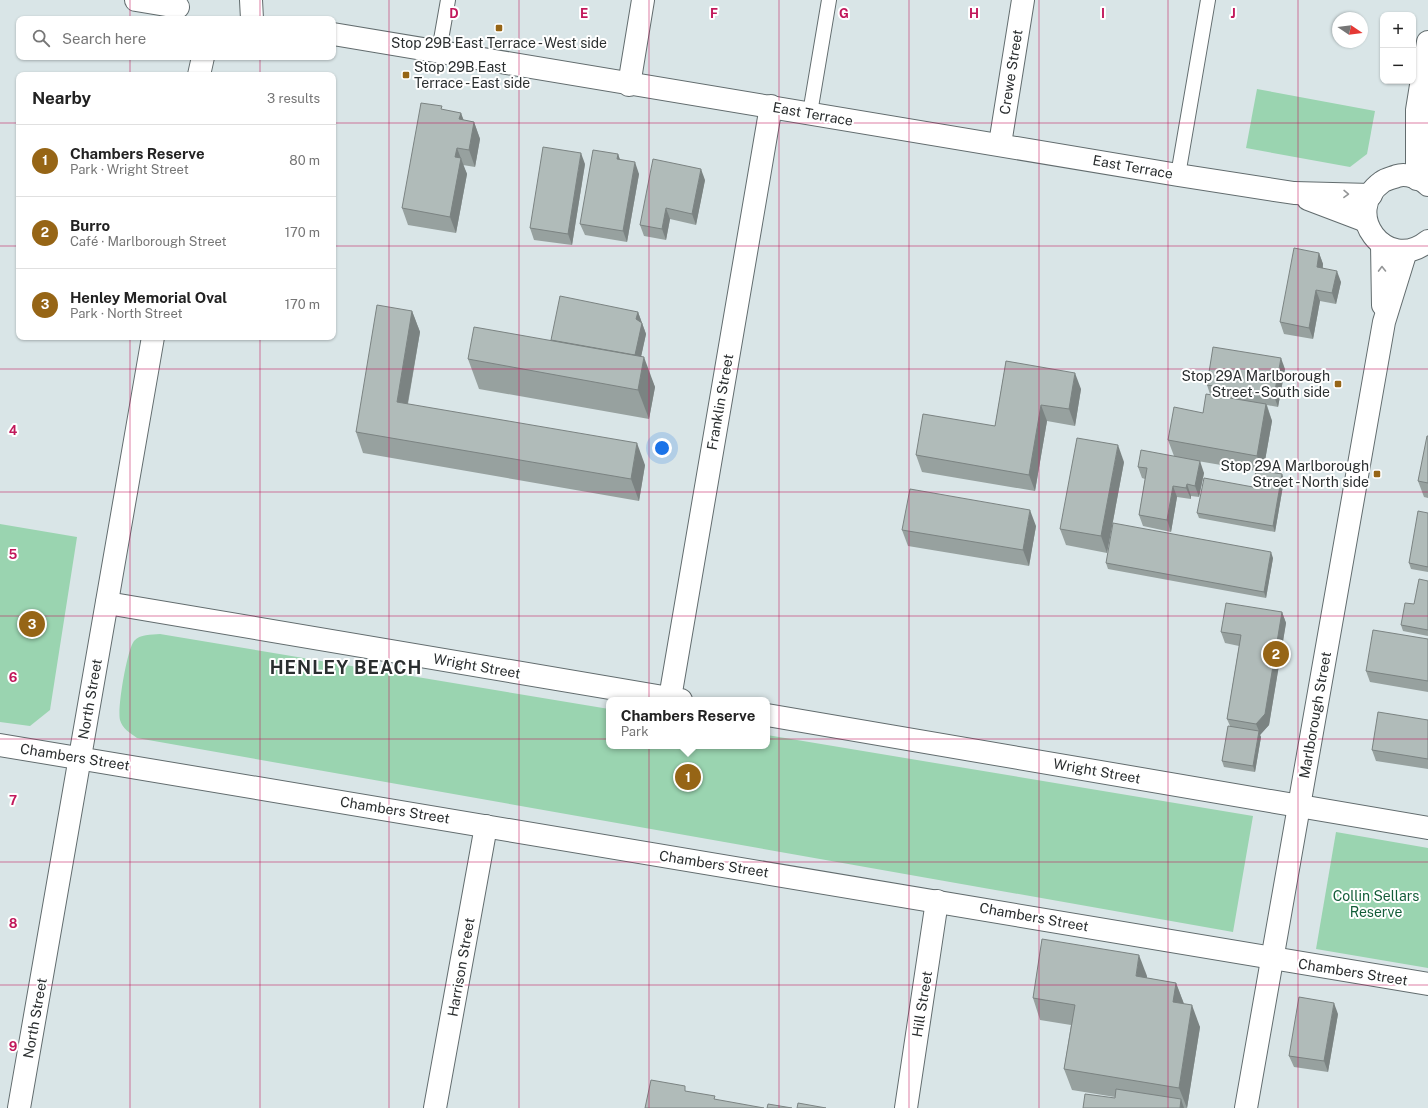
<!DOCTYPE html>
<meta charset="utf-8">
<style>
:root{--surface:#fff;--page:#f6f6f6;--text:#222;--muted:#767676;--line:#e0e0e0;--accent:#966516}
body{margin:0;font-family:"Public Sans",sans-serif;background:var(--page);color:var(--text)}
.controls{position:absolute;right:12px;top:12px;display:grid;overflow:hidden;border-radius:8px;box-shadow:0 1px 3px #0004}
.controls button{width:36px;height:36px;display:grid;place-items:center;padding:0;border:0;border-bottom:1px solid var(--line);background:var(--surface);color:var(--text);font:20px sans-serif}
.compass{position:absolute;left:1332px;top:12px;width:36px;height:36px;border-radius:50%;background:var(--surface);box-shadow:0 1px 3px #0004;rotate:103deg}
.you{position:absolute;left:662px;top:448px;width:14px;height:14px;margin:-10px;border:3px solid #fff;border-radius:50%;background:#1a73e8;box-shadow:0 0 0 6px #1a73e833}
.badge{display:grid;place-items:center;width:26px;height:26px;border-radius:50%;background:var(--accent);color:#fff;font-size:13px;font-weight:700}
.pin{position:absolute;translate:-50% -50%;border:2px solid #fff;box-shadow:0 1px 4px #0006}
.popup{position:absolute;left:606px;top:697px;width:164px;height:52px;box-sizing:border-box;display:grid;place-content:center;border-radius:8px;background:var(--surface);filter:drop-shadow(0 1px 3px #0005);font-size:13px;white-space:nowrap;color:var(--muted)}
.popup b{font-size:15px;color:var(--text)}
.popup::after{content:'';position:absolute;left:50%;top:100%;margin-left:-8px;border:8px solid transparent;border-top-color:var(--surface)}
.list{margin:0;padding:0;list-style:none}
h2{display:flex;justify-content:space-between;align-items:center;height:52px;margin:0;padding:0 16px;font-size:17px}
h2 small{font-size:13px;font-weight:400;color:var(--muted)}
.list li{display:grid;grid-template-columns:26px 1fr auto;gap:12px;align-items:center;box-sizing:border-box;height:72px;padding:0 16px;border-top:1px solid var(--line)}
.list b{display:block;font-size:15px;white-space:nowrap}
.list p{margin:0;font-size:13px;white-space:nowrap;color:var(--muted)}
.list em{font-size:13px;font-style:normal;color:var(--muted)}
.icon{flex:none;width:22px;height:22px;fill:none;stroke:currentColor;stroke-width:2;stroke-linecap:round;stroke-linejoin:round}
.map{position:relative;flex:none;width:1428px;height:1108px;overflow:hidden}
.search{position:absolute;background:var(--surface);box-shadow:0 1px 3px #0004;left:16px;top:16px;width:320px;height:44px;display:flex;align-items:center;gap:10px;box-sizing:border-box;padding:0 14px;border-radius:8px;color:var(--muted);font-size:15px}
.panel{position:absolute;background:var(--surface);box-shadow:0 1px 3px #0004;left:16px;top:72px;width:320px;height:268px;border-radius:8px}
.map>svg:first-child{display:block}
.green{fill:#9ad4b0}
.lines{fill:none;stroke-linecap:round;stroke-linejoin:round}
.service-casing{stroke:#626c6e;stroke-width:16}
.minor-casing{stroke:#626c6e;stroke-width:24}
.tertiary-casing{stroke:#626c6e;stroke-width:24}
.service{stroke:#fff;stroke-width:14}
.minor{stroke:#fff;stroke-width:22}
.tertiary{stroke:#fff;stroke-width:22}
.wall{fill:#97a19f}
.shaded-wall{fill:#7b8382}
.building{fill:#b0bbb9;stroke:#7b8382}
.oneway{stroke:#949697}
.grid{fill:none;stroke:#c2185b;stroke-width:1;stroke-opacity:0.55}
.poi-dot{fill:#966516;stroke:#fff;stroke-width:1.5}
.labels{text-anchor:middle;stroke-width:4;stroke-linejoin:round;paint-order:stroke}
.poi-label{font-size:14px;fill:#2a2e2f;stroke:#fff;text-anchor:end}
.street-label{font-size:14px;fill:#2a2e2f;stroke:#fff}
.park-label{font-size:14px;fill:#135d39;stroke:#fff}
.district-label{font-size:18px;font-weight:bold;letter-spacing:1px;fill:#2a2e2f;stroke:#fff}
.grid-label{font-size:13px;text-anchor:middle;font-weight:bold;fill:#c2185b;stroke:#fff;stroke-width:4;stroke-linejoin:round;paint-order:stroke}
</style>
<div class="map">
<svg width="1428" height="1108" viewBox="0 0 1428 1108">
<rect width="100%" height="100%" fill="#d9e5e7"/>
<g class="green">
<path d="M1257,89L1375,111L1367,154L1350,167L1246,148Z"/>
<path d="M0,524L77,537L50,710L30,726L0,722Z"/>
<path d="M160,634L609,709V746H767V735L1253,816L1233,932L137,738C130,733 122,728 120,720C117,709 127,650 134,641C140,634 151,635 160,634Z"/>
<path d="M1336,832L1428,848V968L1316,949Z"/>
</g>
<g class="lines">
<g class="service-casing">
<g id="service">
<path d="M439,51L448,0"/>
<path d="M810,113L829,0"/>
<path d="M1178,175L1208,0"/>
</g>
</g>
<g class="minor-casing">
<g id="minor">
<path d="M199,75L203,57"/>
<path d="M629,85L643,0"/>
<path d="M1000,144L1023,0"/>
<path d="M107,603L681,700"/>
<path d="M670,698L771,106"/>
<path d="M767,715L1428,828"/>
<path d="M0,745L1428,984"/>
<path d="M19,1108L153,337"/>
<path d="M435,1108L486,826"/>
<path d="M906,1108L937,901"/>
</g>
</g>
<g class="tertiary-casing">
<g id="tertiary">
<path d="M136,0L178,7"/>
<path d="M251,0L252,19"/>
<path d="M333,34L1178,175L1294,193L1371,195"/>
<path d="M1417,179V110L1428,42"/>
<path d="M1428,185C1421,178 1406,173 1397,176C1392,178 1386,179 1382,182C1340,212 1386,275 1428,241"/>
<path d="M1308,199L1366,221"/>
<path d="M1382,244L1383,305"/>
<path d="M1246,1108L1384,322L1406,251"/>
</g>
</g>
<use href="#service" class="service"/>
<use href="#minor" class="minor"/>
<use href="#tertiary" class="tertiary"/>
</g>
<g class="wall">
<path d="M443,110L461,113L463,120L474,122L480,139L475,167L463,165L467,174L456,233L408,225L402,208Z"/>
<path d="M618,154L620,160L639,174L627,242L585,235L580,224Z"/>
<path d="M585,164L572,245L534,240L530,228Z"/>
<path d="M705,180L696,225L670,219L666,240L644,236L640,225Z"/>
<path d="M1319,253L1323,264V268L1341,282L1336,304L1320,301L1313,339L1284,334L1280,322Z"/>
<path d="M412,311L420,332L408,404L645,465L639,501L363,453L356,432Z"/>
<path d="M638,312L646,334L641,356L655,387L649,419L479,389L468,359L551,340Z"/>
<path d="M1006,361L1081,389L1075,426L1047,421L1035,491L922,472L916,455L995,426Z"/>
<path d="M1285,369L1278,407L1267,405L1272,421L1263,471L1282,474L1284,480L1275,532L1199,518L1197,513L1253,487L1256,471L1186,459L1204,473L1199,497L1191,496V499L1177,497L1171,532L1143,526L1139,515L1145,479L1142,478L1138,467L1174,456L1168,440L1203,413L1210,394L1207,385Z"/>
<path d="M1428,436V498L1424,497L1418,481Z"/>
<path d="M1124,462L1107,553L1066,545L1060,529Z"/>
<path d="M1428,513V572L1411,569L1409,563Z"/>
<path d="M1036,526L1029,566L908,546L902,530Z"/>
<path d="M1273,558L1266,598L1108,569L1106,563Z"/>
<path d="M1428,581V636L1403,631L1401,625L1414,604Z"/>
<path d="M1282,612L1286,623L1269,725L1260,735L1261,737L1255,772L1224,767L1222,761L1230,726L1227,719L1239,646L1225,643L1221,632Z"/>
<path d="M1428,639V692L1370,682L1366,671Z"/>
<path d="M1428,720V769L1376,761L1372,750Z"/>
<path d="M1147,976V978L1176,983L1184,1004L1200,1027L1187,1108H1083L1115,1098V1097L1072,1090L1064,1069L1071,1025L1040,1020L1033,998Z"/>
<path d="M1338,1014L1328,1072L1294,1067L1289,1056Z"/>
</g>
<g class="shaded-wall">
<path d="M461,113L467,129L459,119Z"/>
<path d="M474,122L480,139L475,167L469,150Z"/>
<path d="M457,148L467,174L456,233L450,217L455,157Z"/>
<path d="M581,153L585,164L572,245L568,234Z"/>
<path d="M618,154L622,165L617,159Z"/>
<path d="M635,162L639,174L627,242L623,231Z"/>
<path d="M701,169L705,180L696,225L692,214Z"/>
<path d="M666,208L670,219L666,240L662,229Z"/>
<path d="M1319,253L1323,264L1321,278L1317,267Z"/>
<path d="M1337,271L1341,282L1336,304L1332,293Z"/>
<path d="M1316,290L1320,301L1313,339L1309,328Z"/>
<path d="M412,311L420,332L404,424L397,402Z"/>
<path d="M638,312L646,334L638,371L634,360L636,319Z"/>
<path d="M644,357L655,387L649,419L638,390Z"/>
<path d="M1281,358L1285,369L1278,407L1274,396Z"/>
<path d="M1075,373L1081,389L1075,426L1069,409Z"/>
<path d="M1266,404L1272,421L1263,472L1257,456Z"/>
<path d="M1041,405L1047,421L1035,491L1029,475Z"/>
<path d="M637,443L645,465L639,501L631,479Z"/>
<path d="M1118,445L1124,462L1107,553L1101,536Z"/>
<path d="M1200,461L1204,473L1199,497L1195,486Z"/>
<path d="M1282,474L1284,480L1275,532L1273,526Z"/>
<path d="M1187,484L1191,496V499L1186,488Z"/>
<path d="M1173,486L1177,497L1171,532L1167,520Z"/>
<path d="M1030,510L1036,526L1029,566L1023,550Z"/>
<path d="M1271,552L1273,558L1266,598L1264,592Z"/>
<path d="M1282,612L1286,623L1269,725L1260,735L1261,737L1255,772L1253,766L1259,731L1256,724Z"/>
<path d="M1139,955L1147,976L1144,997L1136,976Z"/>
<path d="M1176,983L1184,1004L1173,1002Z"/>
<path d="M1334,1003L1338,1014L1328,1072L1324,1061Z"/>
<path d="M1192,1005L1200,1027L1187,1108L1179,1088Z"/>
<path d="M1181,1099L1184,1108H1180Z"/>
</g>
<g class="building">
<path d="M421,103L442,106L441,109L461,113L459,119L474,122L469,150L457,148L455,157L461,158L450,217L402,208Z"/>
<path d="M543,147L581,153L568,234L530,228Z"/>
<path d="M593,150L618,154L617,159L635,162L623,231L580,224Z"/>
<path d="M653,159L701,169L692,214L666,208L662,229L640,225Z"/>
<path d="M1294,248L1319,253L1317,267L1337,271L1332,293L1316,290L1309,328L1280,322Z"/>
<path d="M560,296L638,312L636,319L642,323L635,355L551,340Z"/>
<path d="M377,305L412,311L397,402L637,443L631,479L356,432Z"/>
<path d="M474,327L644,357L638,390L468,359Z"/>
<path d="M1213,347L1281,358L1274,396L1207,385Z"/>
<path d="M1006,361L1075,373L1069,409L1041,405L1029,475L916,455L923,414L995,426Z"/>
<path d="M1206,394L1266,404L1257,456L1168,440L1174,407L1203,413Z"/>
<path d="M1427,436H1428V483L1418,481Z"/>
<path d="M1077,438L1118,445L1101,536L1060,529Z"/>
<path d="M1141,450L1200,461L1195,486L1187,484L1186,488L1173,486L1167,520L1139,515L1147,468L1138,467Z"/>
<path d="M1256,470L1282,474L1273,526L1197,513L1204,478L1253,487Z"/>
<path d="M910,489L1030,510L1023,550L902,530Z"/>
<path d="M1418,511L1428,513V567L1409,563Z"/>
<path d="M1113,523L1271,552L1264,592L1106,563Z"/>
<path d="M1419,579L1428,581V630L1401,625L1405,603L1414,604Z"/>
<path d="M1226,603L1282,612L1265,714L1256,724L1227,719L1241,635L1221,632Z"/>
<path d="M1373,630L1428,639V681L1366,671Z"/>
<path d="M1378,712L1428,720V759L1372,750Z"/>
<path d="M1228,726L1259,731L1253,766L1222,761Z"/>
<path d="M1042,939L1139,955L1136,976L1176,983L1173,1002L1192,1005L1179,1088L1064,1069L1075,1005L1033,998Z"/>
<path d="M1299,997L1334,1003L1324,1061L1289,1056Z"/>
<path d="M651,1080L685,1086V1091L715,1096L714,1099L764,1108H645Z"/>
<path d="M1116,1089L1181,1099L1180,1108H1083L1085,1094L1115,1098Z"/>
<path d="M798,1103L826,1108H797Z"/>
<path d="M768,1104L792,1108H767Z"/>
</g>
<defs><path id="oneway-chevron" d="M-2-3.5L2.5 0L-2 3.5" fill="none" stroke-width="1.6" stroke-linecap="round" stroke-linejoin="round"/></defs>
<g class="oneway">
<use href="#oneway-chevron" transform="translate(1346 194) rotate(1)"/>
<use href="#oneway-chevron" transform="translate(1382 269) rotate(-91)"/>
</g>
<path class="grid" d="M130,0V19M260,0V19M389,0V1108M519,0V1108M649,0V1108M779,0V1108M909,0V1108M1039,0V1108M1168,0V1108M1298,0V1108M130,57V75M260,57V75M0,123H19M333,123H1428M0,246H19M333,246H1428M130,337V1108M260,337V1108M0,369H1428M0,492H1428M0,616H1428M0,739H1428M0,862H1428M0,985H1428"/>
<g class="poi-dot">
<rect x="495" y="24" width="8" height="8" rx="2"/>
<rect x="402" y="71" width="8" height="8" rx="2"/>
<rect x="1334" y="380" width="8" height="8" rx="2"/>
<rect x="1373" y="470" width="8" height="8" rx="2"/>
</g>
<g class="labels">
<g class="poi-label">
<text x="499" y="48" text-anchor="middle">Stop 29B East Terrace - West side</text>
<text x="414" y="72" text-anchor="start">Stop 29B East<tspan x="414" dy="16">Terrace - East side</tspan></text>
<text x="1330" y="381">Stop 29A Marlborough<tspan x="1330" dy="16">Street - South side</tspan></text>
<text x="1369" y="471">Stop 29A Marlborough<tspan x="1369" dy="16">Street - North side</tspan></text>
</g>
<g class="street-label">
<text transform="translate(1011 72) rotate(-81)" y="5">Crewe Street</text>
<text transform="translate(813 114) rotate(10)" y="5">East Terrace</text>
<text transform="translate(1133 167) rotate(10)" y="5">East Terrace</text>
<text transform="translate(720 402) rotate(-80)" y="5">Franklin Street</text>
<text transform="translate(477 666) rotate(10)" y="5">Wright Street</text>
<text transform="translate(90 699) rotate(-80)" y="5">North Street</text>
<text transform="translate(1315 715) rotate(-80)" y="5">Marlborough Street</text>
<text transform="translate(75 757) rotate(9)" y="5">Chambers Street</text>
<text transform="translate(1097 771) rotate(10)" y="5">Wright Street</text>
<text transform="translate(395 810) rotate(9)" y="5">Chambers Street</text>
<text transform="translate(714 864) rotate(9)" y="5">Chambers Street</text>
<text transform="translate(1034 917) rotate(10)" y="5">Chambers Street</text>
<text transform="translate(461 967) rotate(-80)" y="5">Harrison Street</text>
<text transform="translate(1353 972) rotate(9)" y="5">Chambers Street</text>
<text transform="translate(922 1004) rotate(-81)" y="5">Hill Street</text>
<text transform="translate(35 1018) rotate(-80)" y="5">North Street</text>
</g>
<g class="park-label">
<text x="1376" y="901">Collin Sellars<tspan x="1376" dy="16">Reserve</tspan></text>
</g>
<g class="district-label">
<text x="346" y="674">HENLEY BEACH</text>
</g>
</g>
<g class="grid-label">
<text x="454" y="18">D</text>
<text x="584" y="18">E</text>
<text x="714" y="18">F</text>
<text x="844" y="18">G</text>
<text x="974" y="18">H</text>
<text x="1103" y="18">I</text>
<text x="1233" y="18">J</text>
<text x="13" y="435">4</text>
<text x="13" y="559">5</text>
<text x="13" y="682">6</text>
<text x="13" y="805">7</text>
<text x="13" y="928">8</text>
<text x="13" y="1051">9</text>
</g>
</svg>
<div class="controls">
<button>+</button>
<button>−</button>
</div>
<svg class="compass" viewBox="-18 -18 36 36"><path d="M0-13l5 13h-10z" fill="#e53935"/><path d="M0 13l5-13h-10z" fill="#767676"/></svg>
<div class="you"></div>
<div class="pin badge" style="left:688px;top:777px">1</div>
<div class="popup"><b>Chambers Reserve</b>Park</div>
<div class="pin badge" style="left:1276px;top:654px">2</div>
<div class="pin badge" style="left:32px;top:624px">3</div>
<div class="search"><svg class="icon" aria-label="search" viewBox="0 0 24 24"><circle cx="10" cy="10" r="6"/><path d="M15 15l6 6"/></svg>Search here</div>
<section class="panel">
<h2>Nearby<small>3 results</small></h2>
<ul class="list">
<li><span class="badge">1</span><div><b>Chambers Reserve</b><p>Park · Wright Street</p></div><em>80 m</em></li>
<li><span class="badge">2</span><div><b>Burro</b><p>Café · Marlborough Street</p></div><em>170 m</em></li>
<li><span class="badge">3</span><div><b>Henley Memorial Oval</b><p>Park · North Street</p></div><em>170 m</em></li>
</ul>
</section>
</div>
